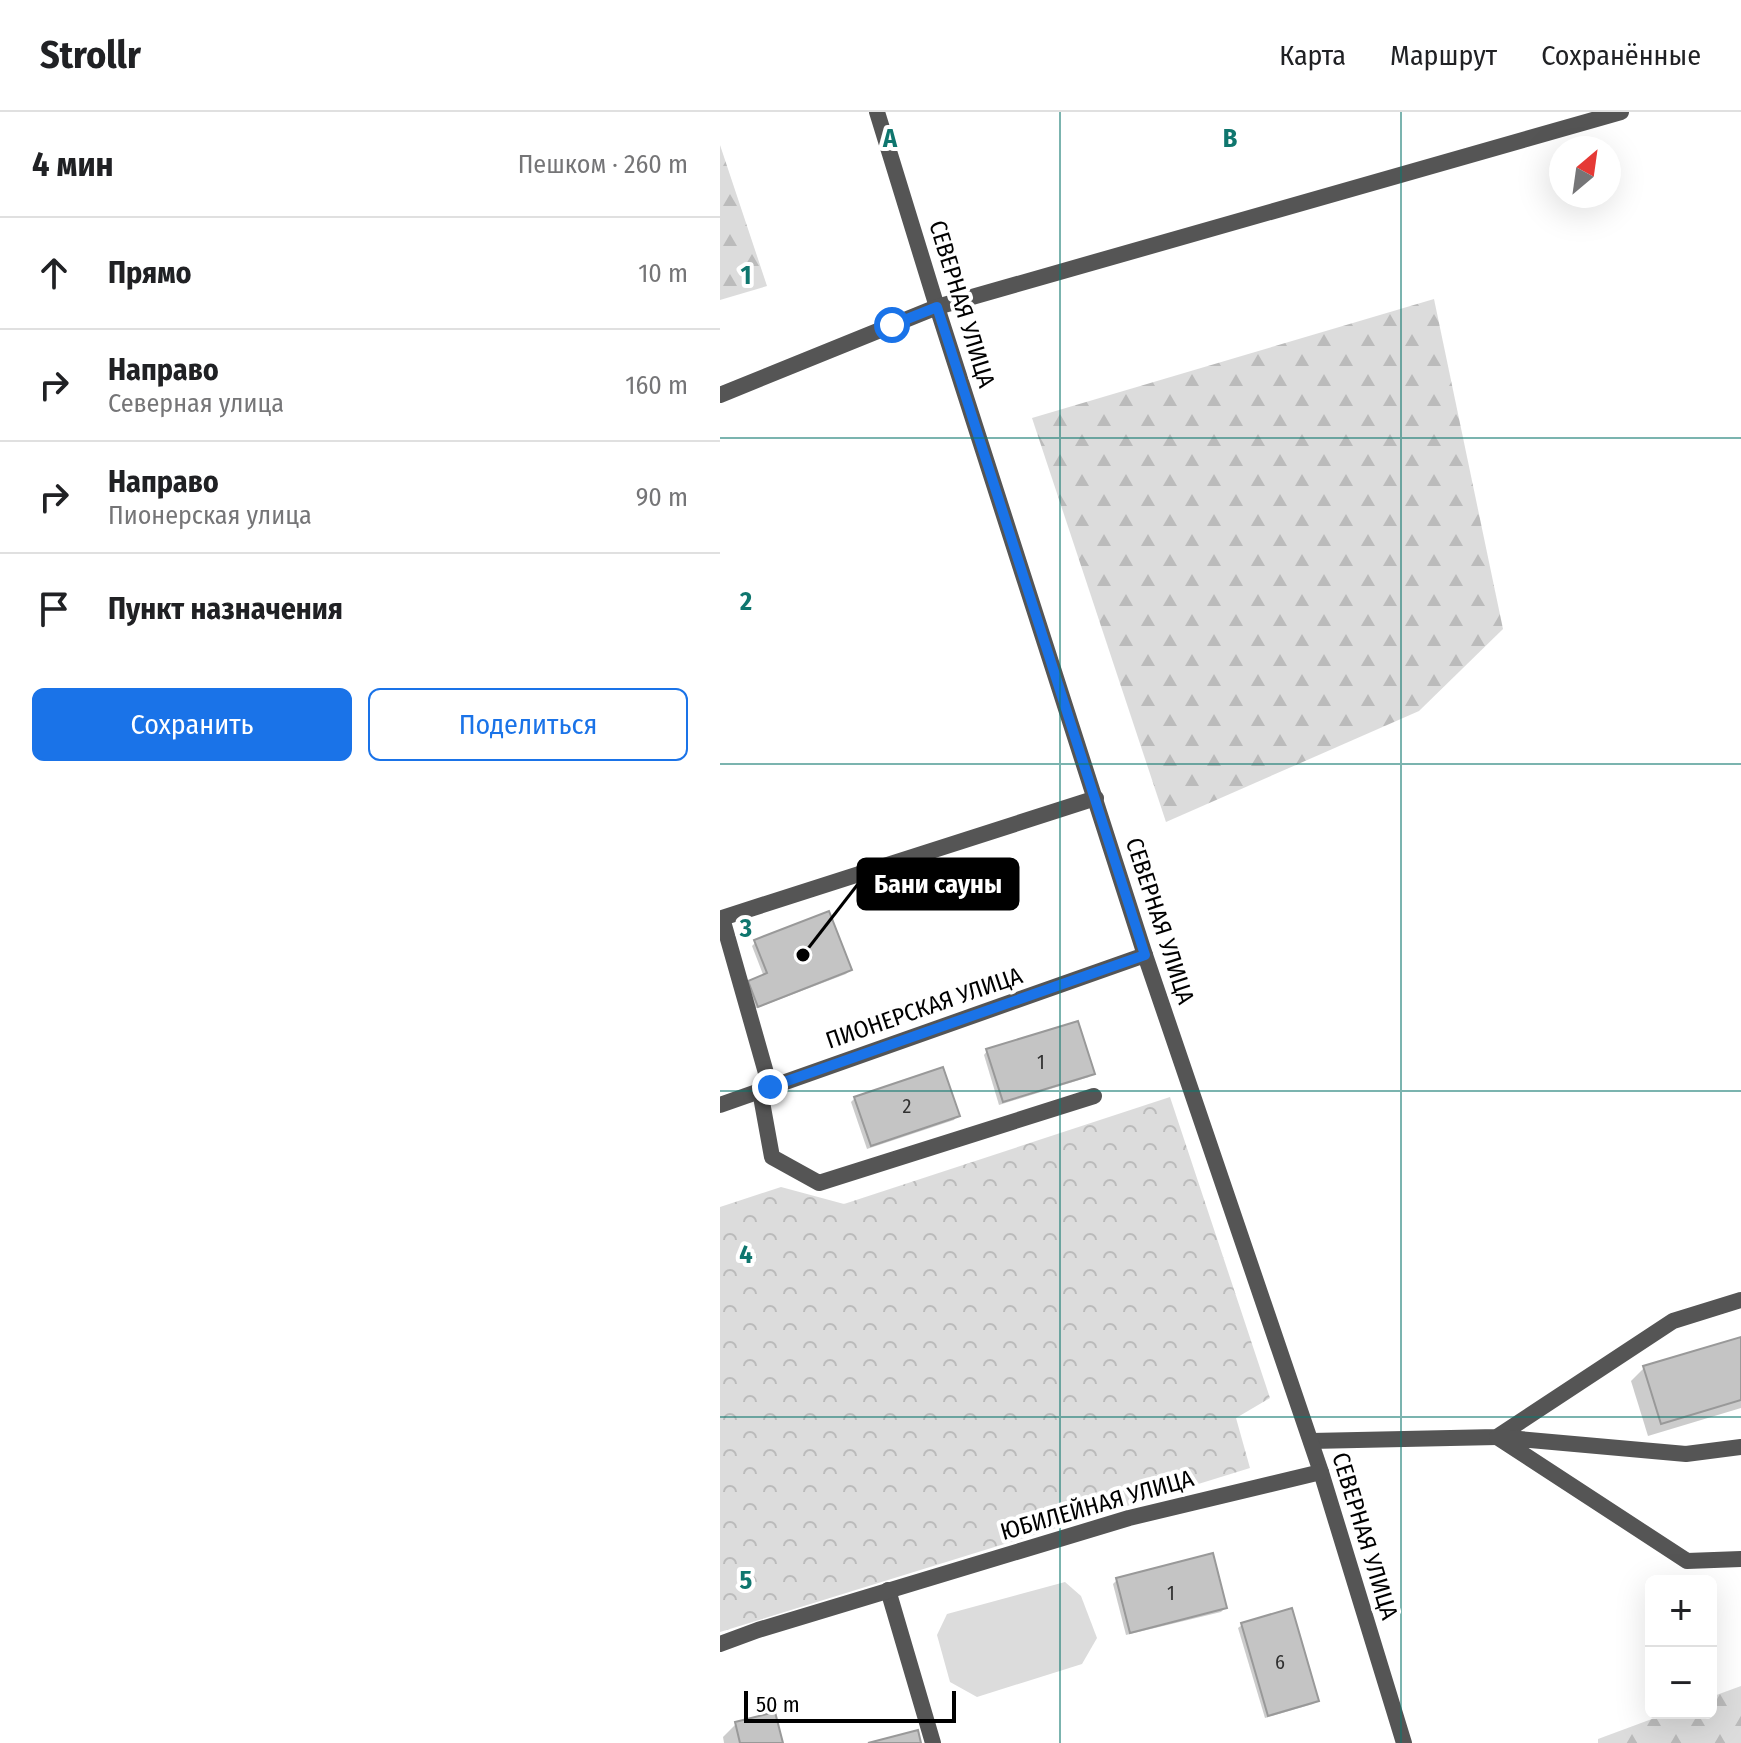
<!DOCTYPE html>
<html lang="ru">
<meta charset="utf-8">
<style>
:root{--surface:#fff;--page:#f2f2f2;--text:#202124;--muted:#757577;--line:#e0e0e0;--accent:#1a73e8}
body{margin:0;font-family:"Fira Sans Condensed",sans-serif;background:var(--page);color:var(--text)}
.controls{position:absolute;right:24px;bottom:24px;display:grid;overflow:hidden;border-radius:12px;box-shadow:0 8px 32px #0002}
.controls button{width:72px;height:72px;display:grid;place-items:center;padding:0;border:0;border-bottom:2px solid var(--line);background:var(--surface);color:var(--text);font:40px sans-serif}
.compass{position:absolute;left:829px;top:24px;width:72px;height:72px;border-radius:50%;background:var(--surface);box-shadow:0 8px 32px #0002;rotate:29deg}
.scale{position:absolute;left:24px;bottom:20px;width:212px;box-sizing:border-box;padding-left:8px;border:4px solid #000;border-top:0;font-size:22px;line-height:28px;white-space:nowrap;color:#000;-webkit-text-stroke:6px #fff;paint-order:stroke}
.stop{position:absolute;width:24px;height:24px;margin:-18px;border:6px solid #1a73e8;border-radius:50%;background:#fff}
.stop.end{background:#1a73e8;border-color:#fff;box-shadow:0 2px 8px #0008}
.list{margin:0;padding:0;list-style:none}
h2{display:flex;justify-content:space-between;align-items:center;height:104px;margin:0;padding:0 32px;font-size:34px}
h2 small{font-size:26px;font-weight:400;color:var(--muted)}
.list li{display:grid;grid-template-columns:52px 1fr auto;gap:24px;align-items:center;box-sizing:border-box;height:112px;padding:0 32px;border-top:2px solid var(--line)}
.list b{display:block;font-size:30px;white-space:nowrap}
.list p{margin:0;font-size:26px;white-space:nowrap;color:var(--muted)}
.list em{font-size:26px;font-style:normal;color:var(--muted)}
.actions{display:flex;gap:16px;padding:24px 32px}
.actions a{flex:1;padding:18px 0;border:2px solid var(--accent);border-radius:12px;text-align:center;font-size:28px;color:var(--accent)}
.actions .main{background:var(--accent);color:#fff}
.icon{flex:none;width:44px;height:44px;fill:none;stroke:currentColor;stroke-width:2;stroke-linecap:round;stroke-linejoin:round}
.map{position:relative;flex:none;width:1021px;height:1631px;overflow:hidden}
header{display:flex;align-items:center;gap:48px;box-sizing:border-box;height:112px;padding:0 40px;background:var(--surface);border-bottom:2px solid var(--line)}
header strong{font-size:38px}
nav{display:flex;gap:44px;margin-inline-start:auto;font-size:28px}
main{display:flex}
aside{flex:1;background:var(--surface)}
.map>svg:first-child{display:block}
.forest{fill:url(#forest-firs)}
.park{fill:url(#park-crowns)}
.pitch{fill:#dcdcdc}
.shadow{fill:#0003}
.building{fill:#c4c4c4;stroke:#999;stroke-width:2}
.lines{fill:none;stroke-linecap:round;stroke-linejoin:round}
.service{stroke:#555;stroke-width:16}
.minor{stroke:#555;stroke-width:16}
.route{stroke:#1a73e8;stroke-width:10}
.grid{fill:none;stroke:#0f766e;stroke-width:2;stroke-opacity:0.55}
.labels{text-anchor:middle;stroke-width:8;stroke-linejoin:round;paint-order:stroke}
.number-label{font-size:20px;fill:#313131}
.street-label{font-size:24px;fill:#000;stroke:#fff}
.grid-label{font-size:26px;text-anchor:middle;font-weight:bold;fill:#0f766e;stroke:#fff;stroke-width:8;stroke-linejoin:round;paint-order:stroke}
.leader{fill:none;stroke:#000;stroke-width:3}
.callout-dot{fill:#000;stroke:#fff;stroke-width:3}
.callout{fill:#000;stroke:#000;stroke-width:3}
.callout-label{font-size:26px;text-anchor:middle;font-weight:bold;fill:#fff}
</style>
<header>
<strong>Strollr</strong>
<nav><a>Карта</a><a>Маршрут</a><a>Сохранённые</a></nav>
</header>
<main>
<aside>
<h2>4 мин<small>Пешком · 260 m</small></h2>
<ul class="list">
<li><svg class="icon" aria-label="ahead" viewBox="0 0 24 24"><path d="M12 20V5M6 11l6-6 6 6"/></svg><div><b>Прямо</b></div><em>10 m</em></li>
<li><svg class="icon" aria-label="right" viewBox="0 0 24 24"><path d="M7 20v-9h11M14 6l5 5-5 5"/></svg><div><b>Направо</b><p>Северная улица</p></div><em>160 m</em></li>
<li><svg class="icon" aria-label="right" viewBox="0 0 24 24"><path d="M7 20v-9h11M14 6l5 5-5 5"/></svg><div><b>Направо</b><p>Пионерская улица</p></div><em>90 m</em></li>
<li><svg class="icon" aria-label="arrive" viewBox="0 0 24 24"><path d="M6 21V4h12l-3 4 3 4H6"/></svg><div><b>Пункт назначения</b></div></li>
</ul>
<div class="actions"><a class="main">Сохранить</a><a>Поделиться</a></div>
</aside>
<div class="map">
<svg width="1021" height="1631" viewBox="0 0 1021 1631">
<defs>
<pattern id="forest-firs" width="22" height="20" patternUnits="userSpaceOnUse" patternTransform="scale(2)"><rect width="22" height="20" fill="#dcdcdc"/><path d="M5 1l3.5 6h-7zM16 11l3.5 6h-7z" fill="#bbb"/></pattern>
<pattern id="park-crowns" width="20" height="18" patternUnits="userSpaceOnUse" patternTransform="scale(2)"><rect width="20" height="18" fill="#dcdcdc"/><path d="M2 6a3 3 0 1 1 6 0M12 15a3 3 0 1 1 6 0" fill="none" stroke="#bbb"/></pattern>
</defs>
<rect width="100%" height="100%" fill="#fff"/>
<g class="forest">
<path d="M0,33L47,174L0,188Z"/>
<path d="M714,187L783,517L699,599L446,710L312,306Z"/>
<path d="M1021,1574V1631H878V1627L948,1601H991V1585Z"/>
</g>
<path class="park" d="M450,985L550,1286L516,1306L530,1356L0,1520V1095L61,1075L124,1092Z"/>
<path class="pitch" d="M345,1470L361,1484L377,1526L362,1552L257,1585L230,1570L217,1523L227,1502Z"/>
<g class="shadow">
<path d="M36,830L130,858L126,862L34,897L25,874L44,865L32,834Z"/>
<path d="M267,939L372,961L369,965L279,993L264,943Z"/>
<path d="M135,986L237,1004L234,1008L147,1037L131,990Z"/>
<path d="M1021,1227V1296L928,1324L911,1269L925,1255Z"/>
<path d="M397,1468L505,1496L501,1500L406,1523L393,1472Z"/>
<path d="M522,1513L597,1589L593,1592L545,1606L518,1516Z"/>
<path d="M16,1612L61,1631H4L3,1625Z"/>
</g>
<g class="building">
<path d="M109,799L132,858L38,895L28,869L47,861L34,828Z"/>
<path d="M358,909L375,962L283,990L266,937Z"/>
<path d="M223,955L240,1004L151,1034L134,985Z"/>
<path d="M1021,1225V1288L941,1312L923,1254Z"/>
<path d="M493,1441L507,1496L410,1521L396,1466Z"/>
<path d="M572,1496L599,1589L548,1604L521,1511Z"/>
<path d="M55,1600L63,1631H20L15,1610Z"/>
<path d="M198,1618L201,1631H148Z"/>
</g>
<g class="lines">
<g class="service">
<path d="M50,975L2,806L376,686"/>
<path d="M40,979L52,1045L99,1071L374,984"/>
<path d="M591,1329L777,1325L953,1209L1021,1188"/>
<path d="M1021,1335L966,1342L777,1325L967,1449L1021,1447"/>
</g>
<g class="minor">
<path d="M157,0L217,195L425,843L601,1360L684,1631"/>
<path d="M0,283L217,195L901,0"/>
<path d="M0,993L425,843"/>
<path d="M168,1478L213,1631"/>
<path d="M0,1532L38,1518L409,1406L601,1360"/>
</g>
</g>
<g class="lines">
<path class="route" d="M50,975L425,843L217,195L172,213"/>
</g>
<path class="grid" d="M340,0V1631M681,0V1631M0,326H1021M0,652H1021M0,979H1021M0,1305H1021"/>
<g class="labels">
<g class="number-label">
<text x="321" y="957">1</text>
<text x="187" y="1001">2</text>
<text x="451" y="1488">1</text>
<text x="560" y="1557">6</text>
</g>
<g class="street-label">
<text transform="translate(242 192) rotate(73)" y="8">СЕВЕРНАЯ УЛИЦА</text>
<text transform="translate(440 809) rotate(72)" y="8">СЕВЕРНАЯ УЛИЦА</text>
<text transform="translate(204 896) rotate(-19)" y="8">ПИОНЕРСКАЯ УЛИЦА</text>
<text transform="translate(377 1393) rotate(-16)" y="8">ЮБИЛЕЙНАЯ УЛИЦА</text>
<text transform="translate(645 1424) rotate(73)" y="8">СЕВЕРНАЯ УЛИЦА</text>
</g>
</g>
<g class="grid-label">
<text x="170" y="35">A</text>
<text x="510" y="35">B</text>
<text x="26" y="172">1</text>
<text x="26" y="498">2</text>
<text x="26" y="825">3</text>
<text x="26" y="1151">4</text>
<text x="26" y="1477">5</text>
</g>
<path class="leader" d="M83 843L138 772"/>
<circle class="callout-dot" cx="83" cy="843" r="8"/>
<rect class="callout" x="138" y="747" width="160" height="50" rx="8"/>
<g class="callout-label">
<text x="218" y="781">Бани сауны</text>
</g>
</svg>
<div class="controls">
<button>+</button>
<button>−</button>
</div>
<svg class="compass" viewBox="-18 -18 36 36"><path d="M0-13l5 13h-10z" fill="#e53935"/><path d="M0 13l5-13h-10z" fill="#757577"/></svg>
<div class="scale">50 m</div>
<div class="stop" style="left:172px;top:213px"></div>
<div class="stop end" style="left:50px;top:975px"></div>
</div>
</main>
